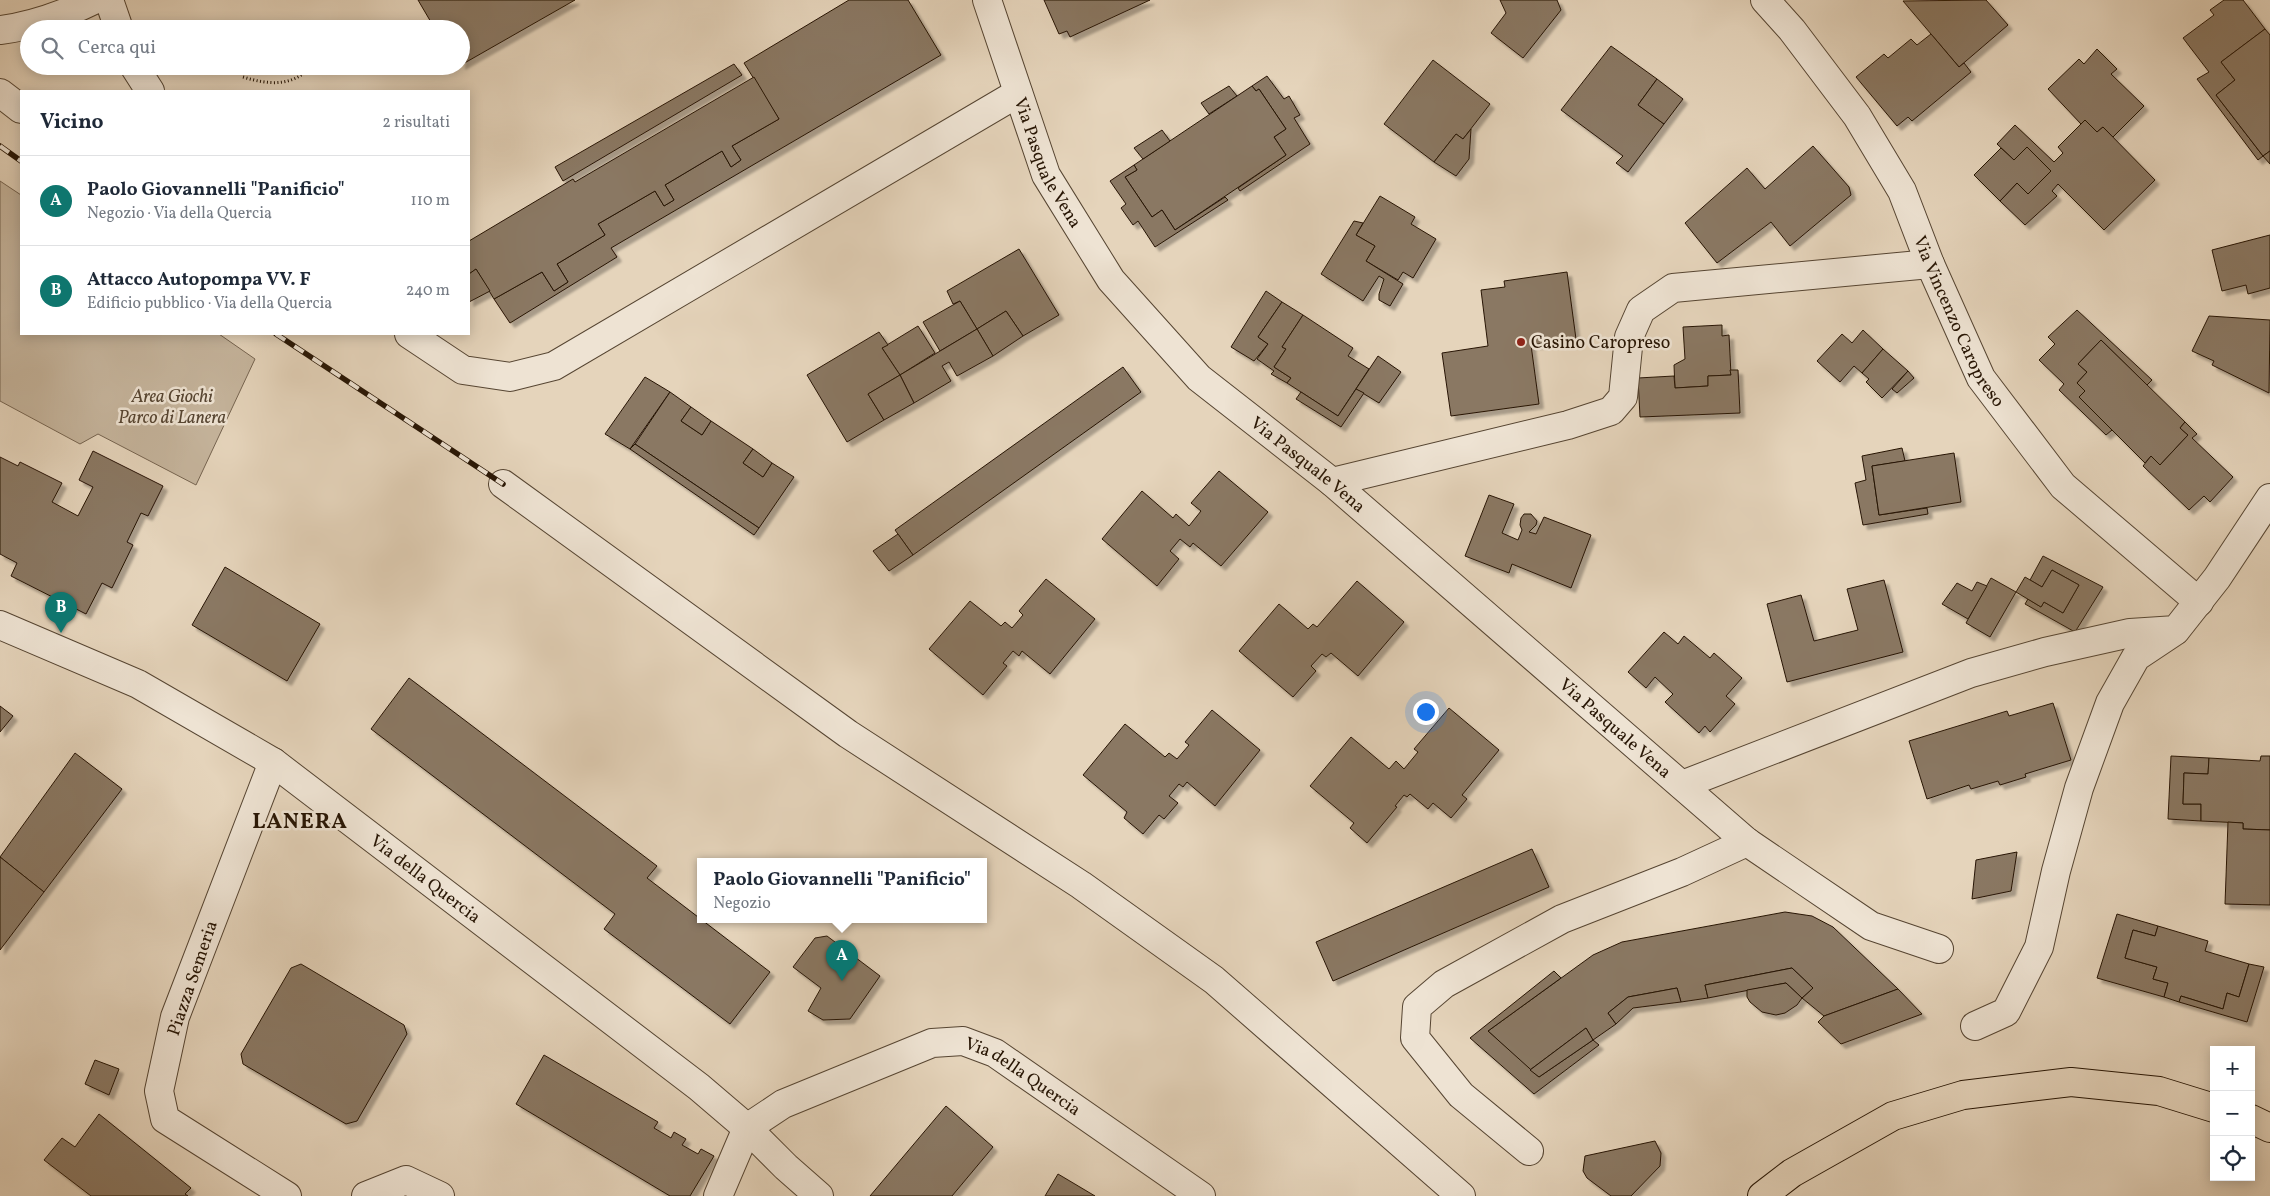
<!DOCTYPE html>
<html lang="it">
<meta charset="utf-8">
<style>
:root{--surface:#fff;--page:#f2f2f3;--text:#1f2937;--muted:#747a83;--line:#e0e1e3;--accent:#0f766e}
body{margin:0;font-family:Vollkorn,serif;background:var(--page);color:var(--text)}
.controls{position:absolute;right:15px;bottom:15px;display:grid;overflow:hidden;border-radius:0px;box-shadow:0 2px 12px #0003}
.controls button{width:45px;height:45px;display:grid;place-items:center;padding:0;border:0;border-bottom:1px solid var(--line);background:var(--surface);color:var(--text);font:25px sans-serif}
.you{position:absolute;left:1425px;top:711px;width:18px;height:18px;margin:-12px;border:4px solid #fff;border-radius:50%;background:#1a73e8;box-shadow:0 0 0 8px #1a73e833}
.badge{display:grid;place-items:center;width:32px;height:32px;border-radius:50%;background:var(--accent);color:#fff;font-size:16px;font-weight:700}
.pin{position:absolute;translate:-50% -41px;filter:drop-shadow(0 1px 2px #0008)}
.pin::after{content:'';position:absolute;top:26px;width:18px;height:15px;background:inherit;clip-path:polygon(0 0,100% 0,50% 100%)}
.popup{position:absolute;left:697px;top:858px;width:290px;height:65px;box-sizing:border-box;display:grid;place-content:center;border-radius:0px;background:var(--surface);filter:drop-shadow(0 1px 4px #0005);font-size:16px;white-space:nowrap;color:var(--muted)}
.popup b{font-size:19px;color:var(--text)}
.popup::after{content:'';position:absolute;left:50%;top:100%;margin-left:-10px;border:10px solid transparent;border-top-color:var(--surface)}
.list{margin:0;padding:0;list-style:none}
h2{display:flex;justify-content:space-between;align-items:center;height:65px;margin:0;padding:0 20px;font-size:21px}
h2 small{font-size:16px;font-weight:400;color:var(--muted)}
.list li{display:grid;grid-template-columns:32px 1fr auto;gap:15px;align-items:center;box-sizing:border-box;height:90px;padding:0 20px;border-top:1px solid var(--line)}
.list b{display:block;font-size:19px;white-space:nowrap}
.list p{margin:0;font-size:16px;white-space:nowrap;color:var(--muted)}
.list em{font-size:16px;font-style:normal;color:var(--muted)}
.icon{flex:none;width:28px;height:28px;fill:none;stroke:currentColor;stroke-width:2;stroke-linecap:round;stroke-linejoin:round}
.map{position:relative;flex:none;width:2270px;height:1196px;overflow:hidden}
.search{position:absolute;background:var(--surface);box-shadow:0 2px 12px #0003;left:20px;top:20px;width:450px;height:55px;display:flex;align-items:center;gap:12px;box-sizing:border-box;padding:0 18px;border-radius:28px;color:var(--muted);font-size:19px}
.panel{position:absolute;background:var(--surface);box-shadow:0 2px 12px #0003;left:20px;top:90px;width:450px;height:245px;border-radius:0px}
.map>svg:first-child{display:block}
.green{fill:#c5b49c;stroke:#766450}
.building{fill:#8a7863;stroke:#271504;filter:url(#shadow)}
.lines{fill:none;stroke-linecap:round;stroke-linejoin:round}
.minor-casing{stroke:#564532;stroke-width:30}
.major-casing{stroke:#271504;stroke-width:30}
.path{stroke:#271504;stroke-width:3;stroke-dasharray:1 2.5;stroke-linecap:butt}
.minor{stroke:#eee3d3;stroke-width:28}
.major{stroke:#e5d4bb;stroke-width:28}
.rail-casing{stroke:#271504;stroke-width:5.5}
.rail{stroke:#eee3d3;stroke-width:4;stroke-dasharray:11;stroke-linecap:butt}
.poi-dot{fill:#8f2418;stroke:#eee3d3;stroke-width:2}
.labels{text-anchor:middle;stroke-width:5;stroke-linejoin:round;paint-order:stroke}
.street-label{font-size:18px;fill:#271504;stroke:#eee3d3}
.poi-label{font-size:18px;fill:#271504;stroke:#eee3d3;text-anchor:start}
.park-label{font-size:18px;font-style:italic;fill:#564532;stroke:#eee3d3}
.district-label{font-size:22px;font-weight:bold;letter-spacing:1px;fill:#271504;stroke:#eee3d3}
</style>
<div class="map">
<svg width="2270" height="1196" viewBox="0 0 2270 1196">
<defs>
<filter id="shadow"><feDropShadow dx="4.5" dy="4.5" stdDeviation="1" flood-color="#0004"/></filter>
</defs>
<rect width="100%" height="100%" fill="#e5d4bb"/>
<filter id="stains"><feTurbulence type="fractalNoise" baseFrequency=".004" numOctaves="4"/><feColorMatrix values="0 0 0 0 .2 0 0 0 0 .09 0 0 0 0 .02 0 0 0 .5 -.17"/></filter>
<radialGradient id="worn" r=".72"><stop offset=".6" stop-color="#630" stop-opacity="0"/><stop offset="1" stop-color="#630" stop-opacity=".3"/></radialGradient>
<path class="green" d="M0,181L21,195V334H219L255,359L196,485L98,434L80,444L0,401Z"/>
<g class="building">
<path d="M418,0H575L461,65V29H435Z"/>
<path d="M849,0H908L941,55L611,248L617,257L510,323L494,299L542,272L554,291L568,282L557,264L605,235L598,224L655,191L664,206L674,200L665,185L722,151L731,167L741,160L732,146L779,119L744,63Z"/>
<path d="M1044,0H1150L1070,37L1067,31L1059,34Z"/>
<path d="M1500,0H1557L1561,10L1523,58L1491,33L1506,13Z"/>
<path d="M1986,0L2008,25L1959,67L1903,1Z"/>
<path d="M2224,0H2243L2265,29L2221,62L2235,80L2216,95L2263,156L2258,160L2197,79L2209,72L2183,38L2214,15L2210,10Z"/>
<path d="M2265,29L2270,35V151L2263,156L2216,95L2235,80L2221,62Z"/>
<path d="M1931,34L1959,67L1964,63L1971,72L1912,121L1908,117L1897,126L1856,77L1884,54L1888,58L1911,39L1917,45Z"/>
<path d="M1611,46L1657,79L1638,105L1664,124L1628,172L1616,163L1623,156L1561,110Z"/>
<path d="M2097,49L2117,69L2111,74L2144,106L2113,137L2103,127L2097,132L2085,120L2081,124L2048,89L2079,59L2084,64Z"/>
<path d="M1433,60L1490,104L1463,139L1456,134L1434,162L1384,124Z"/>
<path d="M734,64L742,75L563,181L555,167Z"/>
<path d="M1267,76L1284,99L1289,96L1300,115L1294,118L1310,144L1240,191L1238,188L1286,155L1274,137L1286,129L1259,89L1256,91L1252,86Z"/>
<path d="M754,77L779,119L732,146L741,160L731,167L722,151L665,185L674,200L664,206L655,191L598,224L605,235L557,264L568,282L554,291L542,272L494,299L476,269L469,274V241L573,179L575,182Z"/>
<path d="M1657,79L1683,99L1664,124L1638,105Z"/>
<path d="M1229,86L1237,96L1209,114L1201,103Z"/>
<path d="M1252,86L1256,91L1259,89L1286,129L1274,137L1286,155L1175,230L1162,210L1152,217L1125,177L1137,170L1134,165Z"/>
<path d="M2085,120L2097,132L2103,127L2155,180L2104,230L2058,184L2052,191L2057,196L2025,225L2000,201L2017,183L2028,194L2051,171L2027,147L2014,160L1997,144L2015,125L2054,162L2063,153L2058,147Z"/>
<path d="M1471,129L1469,159L1456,176L1434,162L1456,134L1463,139Z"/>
<path d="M1162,130L1170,141L1143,159L1134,148Z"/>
<path d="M1813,146L1849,187L1851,195L1790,246L1771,222L1717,263L1685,223L1747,168L1765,189Z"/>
<path d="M2027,147L2051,171L2028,194L2017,183L2000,201L1974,175L2001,148L2014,160Z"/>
<path d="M2270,151V164L2263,156Z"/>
<path d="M1134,165L1137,170L1125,177L1152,217L1162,210L1175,230L1225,197L1228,200L1155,247L1138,221L1133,225L1121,208L1126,204L1110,181Z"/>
<path d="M1380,196L1415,217L1411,224L1436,239L1413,278L1403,272L1398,280L1366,261L1375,246L1356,235Z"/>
<path d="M1354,221L1363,223L1356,235L1375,246L1366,261L1403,284L1390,306L1379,300V294L1384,279L1379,276L1363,301L1321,274Z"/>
<path d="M2270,235V288L2248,294L2246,285L2222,291L2212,250Z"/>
<path d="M1019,249L1059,315L1023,336L1006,311L977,329L960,301L953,304L947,291Z"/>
<path d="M476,269L490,291L469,302V274Z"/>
<path d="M1567,272L1576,339L1531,345L1539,404L1451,416L1442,353L1488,346L1481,290L1505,287L1504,281Z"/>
<path d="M1266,291L1282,302L1258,337L1268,344L1254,361L1231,347Z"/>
<path d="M960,301L977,329L940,351L923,322Z"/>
<path d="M1282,302L1303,315L1282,347L1286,349L1274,367L1291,378L1287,383L1271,374L1274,371L1257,359L1268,344L1258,337Z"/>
<path d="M2077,310L2152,380L2147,385L2101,340L2078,364L2087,372L2077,383L2085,391L2079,397L2112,430L2106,435L2059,390L2064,384L2039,360L2055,344L2048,337Z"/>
<path d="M1006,311L1023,336L993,356L977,329Z"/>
<path d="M1303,315L1353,348L1348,356L1369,369L1338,416L1287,383L1291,378L1274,367L1286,349L1282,347Z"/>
<path d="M2209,316L2270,320L2269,393L2212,365L2214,361L2192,351Z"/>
<path d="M1722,325V336L1729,335L1731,375L1708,376V386L1675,388L1674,365L1685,359L1683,327Z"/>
<path d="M918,326L935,353L900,375L882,348Z"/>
<path d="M977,329L993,356L957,376L949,362L942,366L951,381L914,403L900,375Z"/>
<path d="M1863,330L1883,349L1862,373L1854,366L1840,382L1817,361L1842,334L1852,343Z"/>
<path d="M879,332L888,345L882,348L900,375L868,394L884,420L847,442L807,375Z"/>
<path d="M2101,340L2185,422L2180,428L2188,435L2160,465L2151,456L2145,463L2079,397L2085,391L2077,383L2087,372L2078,364Z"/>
<path d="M1883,349L1908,371L1882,398L1866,382L1869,379L1862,373Z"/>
<path d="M1378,356L1401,372L1379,403L1356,389Z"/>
<path d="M1123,367L1141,392L913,555L895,530Z"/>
<path d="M1730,370H1738L1740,413L1640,417L1638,378L1674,376L1675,388L1708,386V376L1731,375Z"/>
<path d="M1908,371L1914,378L1897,393L1892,389Z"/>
<path d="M900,375L914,403L884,420L868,394Z"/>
<path d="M645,377L670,392L630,449L605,434Z"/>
<path d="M1356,389L1364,393L1341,427L1296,399L1301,392L1338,416Z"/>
<path d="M670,392L691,407L681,421L702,435L711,421L753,449L743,463L763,477L772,463L794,477L759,528L635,444Z"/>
<path d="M691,407L711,421L702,435L681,421Z"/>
<path d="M2185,422L2197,434L2192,438L2233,477L2210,502L2204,496L2189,510L2143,466L2151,456L2160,465L2188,435L2180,428Z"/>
<path d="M635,444L759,528L754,535L630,449Z"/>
<path d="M1902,448L1905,461L1872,466L1879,515L1927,508L1928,514L1863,525L1855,483L1866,480L1862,456Z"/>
<path d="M753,449L772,463L763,477L743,463Z"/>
<path d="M93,451L163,486L148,516L141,513L127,542L133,545L112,588L102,583L86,614L11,576L17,563L0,554V457L18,466L20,462L62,483L52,502L78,516L93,487L79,480Z"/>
<path d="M1954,453L1961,502L1879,515L1872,466Z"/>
<path d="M1219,471L1268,512L1221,566L1193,543L1190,547L1180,539L1170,551L1179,559L1157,586L1102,539L1142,491L1173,518L1176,514L1189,526L1201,511L1191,503Z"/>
<path d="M1489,495L1514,504L1502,533L1518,540L1522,530L1520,525L1521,518L1524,514H1531L1537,521L1536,525L1529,532L1536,534L1544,517L1591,535L1571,588L1512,564L1509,573L1465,556Z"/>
<path d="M898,534L913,555L889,571L873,551Z"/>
<path d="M2043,556L2103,587L2075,632L2025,604L2028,599L2041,607L2044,602L2063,613L2079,585L2052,570L2042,587L2030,580Z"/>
<path d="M225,567L320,624L287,681L192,625Z"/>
<path d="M2052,570L2079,585L2063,613L2044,602L2041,607L2016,592L2025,577L2042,587Z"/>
<path d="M1991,578L2016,592L1990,637L1966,623Z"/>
<path d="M1046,579L1095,619L1050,674L1022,651L1019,656L1013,651L1003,663L1007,666L983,695L929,649L970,601L1001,626L1005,622L1012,628L1023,615L1019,611Z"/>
<path d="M1884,580L1903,652L1787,682L1767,604L1801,595L1814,641L1858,630L1847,589Z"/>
<path d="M1357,581L1404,622L1358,676L1331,653L1326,657L1322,654L1311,666L1316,671L1293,697L1239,651L1279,604L1308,629L1313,624L1317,627Z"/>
<path d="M1977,582L1987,586L1968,619L1942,604L1957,583L1972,591Z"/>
<path d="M1664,632L1678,644L1684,636L1710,658L1714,653L1742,678L1726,696L1735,704L1710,732L1705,726L1699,733L1665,702L1673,694L1655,677L1646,688L1628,672Z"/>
<path d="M409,678L657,866L647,878L770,972L730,1024L604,929L615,914L371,729Z"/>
<path d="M2053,703L2071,760L2025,774L2026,777L2000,785L1998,781L1971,789L1969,785L1927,799L1909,741L2007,711L2009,716Z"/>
<path d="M0,706L13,716L0,732Z"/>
<path d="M1449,708L1499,750L1462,795L1467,799L1451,818L1433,803L1428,809L1410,794L1407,797L1404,795L1395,806L1397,807L1367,843L1350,828L1354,823L1310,786L1351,737L1389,769L1396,761L1404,769L1418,752L1414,749Z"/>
<path d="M1212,710L1260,750L1215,806L1187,782L1183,787L1179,784L1169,796L1178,803L1164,819L1159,815L1143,834L1124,818L1127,812L1083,775L1125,724L1165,757L1169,753L1177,759L1189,745L1185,742Z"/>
<path d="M75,753L122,789L44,892L0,857Z"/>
<path d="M2171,756L2209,758L2208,774L2184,773L2183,804H2201V821L2168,819Z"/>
<path d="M2261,756H2270V830L2243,829V823L2201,821V804H2183L2184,773L2208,774L2209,758L2260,761Z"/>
<path d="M2228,822L2243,823V829L2270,830V905L2225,904Z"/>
<path d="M1532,849L1549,887L1333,981L1316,942Z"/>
<path d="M2017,852L2011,891L1972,899L1976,860Z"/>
<path d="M0,857L44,892L0,950Z"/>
<path d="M1785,912L1812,916L1833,927L1898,989L1824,1016L1802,998L1813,988L1792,968L1705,985L1708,998L1681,1002L1677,988L1628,997L1608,1013L1616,1024L1593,1040L1586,1028L1530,1070L1488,1031L1593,955L1622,942Z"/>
<path d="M2117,914L2158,926L2155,936L2133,930L2125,958L2157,967L2153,979L2168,983L2164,997L2097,978Z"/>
<path d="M2158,926L2208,941L2205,951L2249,964L2239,997L2227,993L2223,1009L2181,996L2179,1002L2164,997L2168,983L2153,979L2157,967L2125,958L2133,930L2155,936Z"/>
<path d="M827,936L880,976L850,1019L823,1020L808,1011L821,988L793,967L815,938Z"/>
<path d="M301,964L404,1025L407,1034L357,1121L346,1124L243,1064L241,1054L291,968Z"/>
<path d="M2249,964L2264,967L2247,1022L2179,1002L2181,996L2223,1009L2227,993L2239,997Z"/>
<path d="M1792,968L1813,988L1802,998L1786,983L1708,998L1705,985Z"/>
<path d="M1554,971L1561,978L1488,1031L1539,1077L1593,1040L1599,1045L1534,1094L1470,1038Z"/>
<path d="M1786,983L1802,998L1797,1005L1785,1013L1776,1015L1762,1012L1750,1002L1747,997V990Z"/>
<path d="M1677,988L1681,1002L1633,1008L1616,1024L1608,1013L1628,997Z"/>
<path d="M1898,989L1922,1014L1841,1044L1818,1022L1824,1016Z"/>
<path d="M1586,1028L1593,1040L1539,1077L1530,1070Z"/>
<path d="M544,1055L658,1122L654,1128L671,1138L674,1132L686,1139L682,1145L698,1154L701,1149L714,1156L690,1196H670L516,1104Z"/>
<path d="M95,1060L119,1069L109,1095L85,1084Z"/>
<path d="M946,1106L993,1147L952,1196H870Z"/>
<path d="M99,1114L191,1188L185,1194L188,1196H91L44,1160L62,1138L75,1147Z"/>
<path d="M1655,1141L1661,1153L1660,1166L1631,1196H1611L1587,1178L1583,1171L1585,1156Z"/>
<path d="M1058,1174L1095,1196H1045Z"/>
</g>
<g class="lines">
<g class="minor-casing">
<g id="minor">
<path d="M109,0L119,29"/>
<path id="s1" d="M987,0L1046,175L1111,280L1199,378L1332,482L1747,842L1871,926L1939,949"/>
<path id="s2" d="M1765,0L1792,30L1857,116L1902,191L1930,264L1981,378L2063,486L2199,602"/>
<path d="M0,30C34,26 63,15 94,0"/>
<path d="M134,66L150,91"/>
<path d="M0,93L21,109"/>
<path d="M409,334L463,370L510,377L554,366L1018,93"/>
<path d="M1332,482L1568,425L1611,411L1623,397L1629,337L1641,310L1673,288L1930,264"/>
<path d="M503,484L848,734L1081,885L1214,980L1461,1196"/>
<path id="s3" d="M0,625L138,684L273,762L699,1087L747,1128L786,1167L819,1196"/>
<path d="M273,762L175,1017L159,1091L165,1119L287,1196"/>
<path d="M1682,785L1971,673L2045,652L2130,633L2176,630L2217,578L2270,498"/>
<path d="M1975,1026L2006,1012L2039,947L2056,871L2079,788L2110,703L2136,657L2175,631"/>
<path d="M1529,1151L1461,1095L1415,1038L1417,1007L1444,984L1562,919L1682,872L1747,842"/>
<path d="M366,1196L406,1180L440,1196"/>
<path id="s4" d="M718,1196L747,1128L783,1104L932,1043L963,1041L995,1053L1201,1196"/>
</g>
</g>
<g class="major-casing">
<g id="major">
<path d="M2251,1119L2270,1128"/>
<path d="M1762,1196L1792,1173L1893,1116L1963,1095L2071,1082L2159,1091L2214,1108"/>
</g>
</g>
<path class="path" d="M243,77C269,85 292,87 312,66"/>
<use href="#minor" class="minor"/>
<use href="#major" class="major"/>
<g class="rail-casing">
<g id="rail">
<path d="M0,146L21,161"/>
<path d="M276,334L503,484"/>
</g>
</g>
<use href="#rail" class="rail"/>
</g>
<circle class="poi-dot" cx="1521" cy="342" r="5"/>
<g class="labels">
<g class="street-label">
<text dy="6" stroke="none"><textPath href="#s1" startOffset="174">Via Pasquale Vena</textPath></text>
<text dy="6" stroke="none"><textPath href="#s2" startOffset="378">Via Vincenzo Caropreso</textPath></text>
<text dy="6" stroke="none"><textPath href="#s1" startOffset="579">Via Pasquale Vena</textPath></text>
<text dy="6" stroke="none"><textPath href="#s1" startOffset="984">Via Pasquale Vena</textPath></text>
<text dy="6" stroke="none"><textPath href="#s3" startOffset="498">Via della Quercia</textPath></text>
<text transform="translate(192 978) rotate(-71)" y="6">Piazza Semeria</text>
<text dy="6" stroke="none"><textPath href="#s4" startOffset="379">Via della Quercia</textPath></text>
</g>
<g class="poi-label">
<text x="1531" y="348">Casino Caropreso</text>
</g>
<g class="park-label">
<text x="172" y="402">Area Giochi<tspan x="172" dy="21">Parco di Lanera</tspan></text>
</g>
<g class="district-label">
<text x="300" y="828">LANERA</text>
</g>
</g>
<rect width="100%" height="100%" filter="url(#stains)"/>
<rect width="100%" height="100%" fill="url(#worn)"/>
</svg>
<div class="controls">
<button>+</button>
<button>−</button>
<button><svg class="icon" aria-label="locate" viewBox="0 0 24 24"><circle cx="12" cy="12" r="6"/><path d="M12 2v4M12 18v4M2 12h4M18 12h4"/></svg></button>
</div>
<div class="you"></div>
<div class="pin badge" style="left:842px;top:981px">A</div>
<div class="popup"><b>Paolo Giovannelli &quot;Panificio&quot;</b>Negozio</div>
<div class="pin badge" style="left:61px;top:633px">B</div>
<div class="search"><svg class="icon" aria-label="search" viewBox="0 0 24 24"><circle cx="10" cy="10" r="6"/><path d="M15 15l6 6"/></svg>Cerca qui</div>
<section class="panel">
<h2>Vicino<small>2 risultati</small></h2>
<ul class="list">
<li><span class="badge">A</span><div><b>Paolo Giovannelli &quot;Panificio&quot;</b><p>Negozio · Via della Quercia</p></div><em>110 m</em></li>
<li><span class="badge">B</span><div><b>Attacco Autopompa VV. F</b><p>Edificio pubblico · Via della Quercia</p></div><em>240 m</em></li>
</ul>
</section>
</div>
